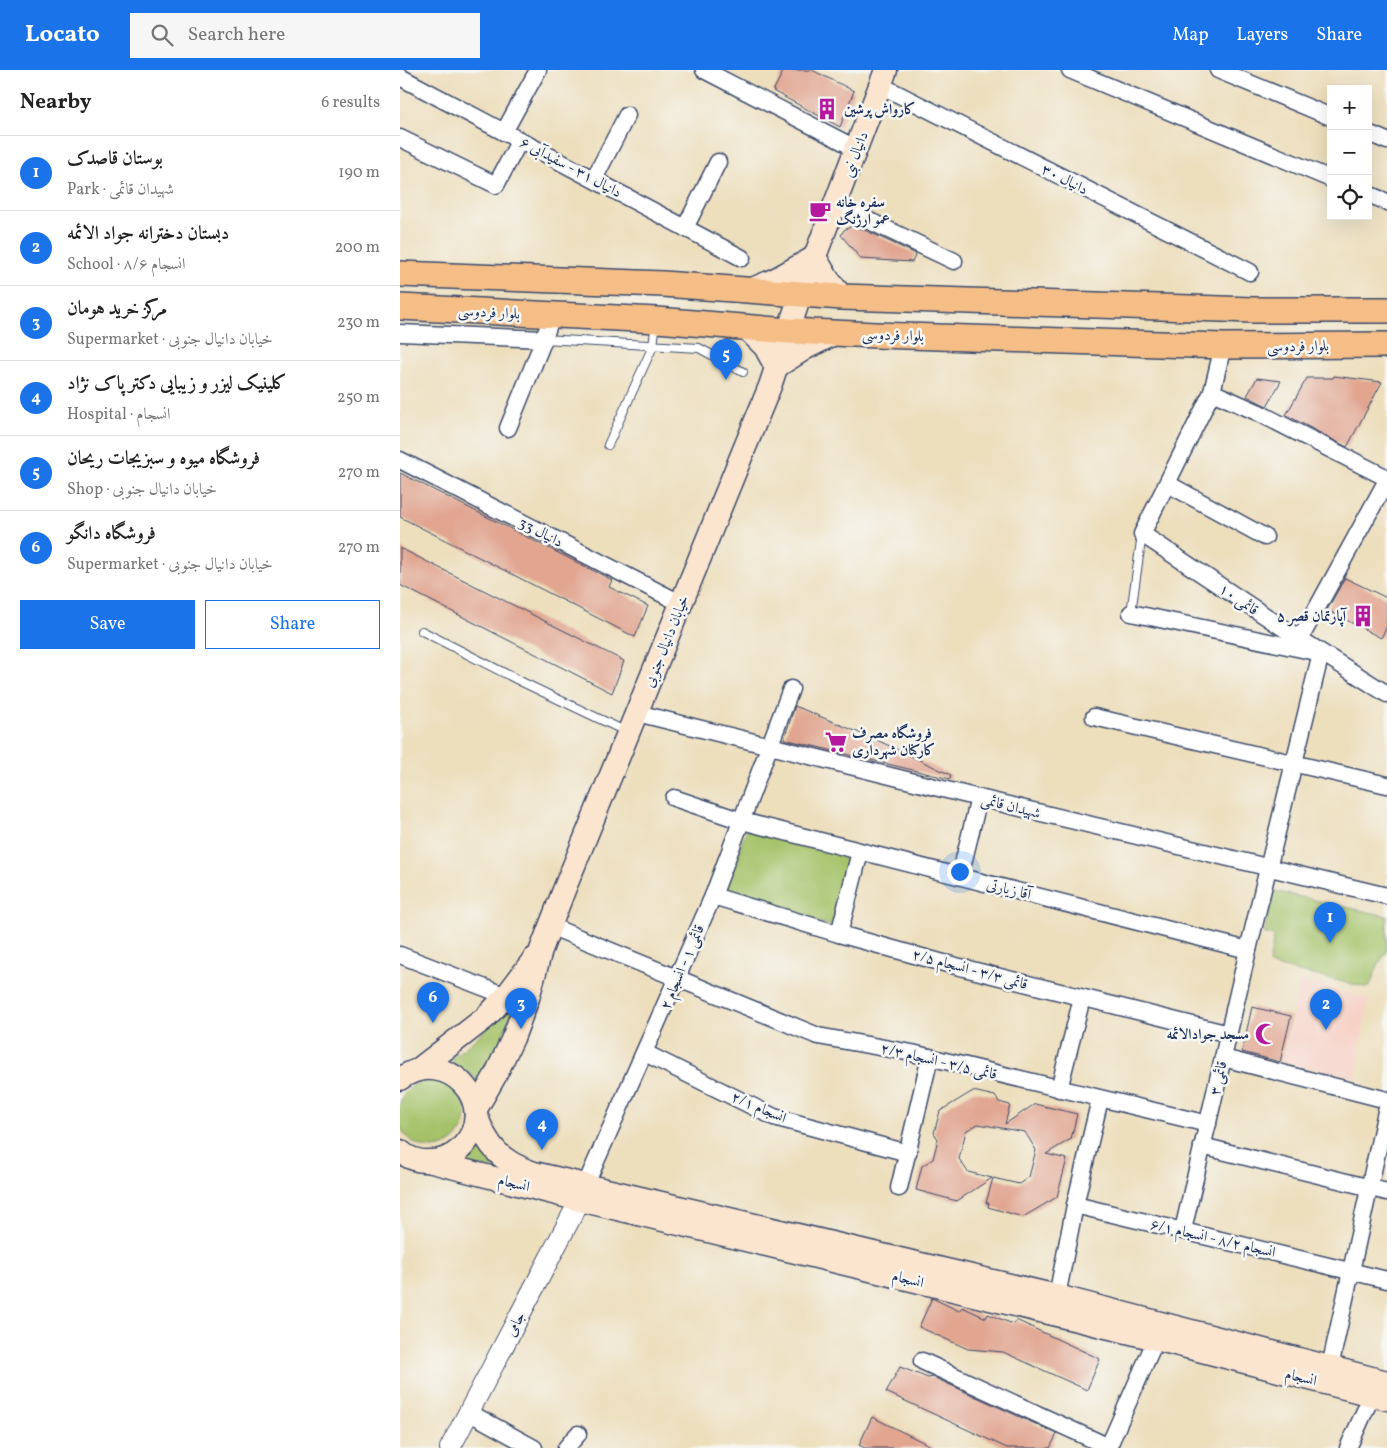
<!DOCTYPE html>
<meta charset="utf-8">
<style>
:root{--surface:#fff;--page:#f6f6f6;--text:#222;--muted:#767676;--line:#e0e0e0;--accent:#1a73e8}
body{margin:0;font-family:Vollkorn,Amiri,serif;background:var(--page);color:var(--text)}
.controls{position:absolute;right:15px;top:15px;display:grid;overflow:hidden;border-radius:0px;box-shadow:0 5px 20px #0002}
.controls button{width:45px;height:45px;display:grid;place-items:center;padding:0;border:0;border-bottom:1px solid var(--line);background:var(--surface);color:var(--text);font:25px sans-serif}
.you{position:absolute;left:559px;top:801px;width:18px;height:18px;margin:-12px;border:4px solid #fff;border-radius:50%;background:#1a73e8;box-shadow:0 0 0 8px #1a73e833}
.badge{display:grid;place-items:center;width:32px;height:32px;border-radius:50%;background:var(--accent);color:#fff;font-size:16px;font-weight:700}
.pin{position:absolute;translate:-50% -41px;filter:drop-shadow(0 1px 2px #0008)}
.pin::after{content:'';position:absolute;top:26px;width:18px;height:15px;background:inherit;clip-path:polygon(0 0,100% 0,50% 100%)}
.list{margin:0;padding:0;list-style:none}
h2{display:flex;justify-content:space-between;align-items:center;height:65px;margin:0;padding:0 20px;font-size:21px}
h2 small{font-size:16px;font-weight:400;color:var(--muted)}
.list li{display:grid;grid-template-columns:32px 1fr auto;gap:15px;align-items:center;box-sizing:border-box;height:75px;padding:0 20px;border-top:1px solid var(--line)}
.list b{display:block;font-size:19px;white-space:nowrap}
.list p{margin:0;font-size:16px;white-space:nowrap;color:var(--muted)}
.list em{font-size:16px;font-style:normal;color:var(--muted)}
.actions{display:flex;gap:10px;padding:15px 20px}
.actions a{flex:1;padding:11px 0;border:1px solid var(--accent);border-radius:0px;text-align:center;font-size:18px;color:var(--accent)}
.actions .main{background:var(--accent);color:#fff}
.icon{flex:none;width:28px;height:28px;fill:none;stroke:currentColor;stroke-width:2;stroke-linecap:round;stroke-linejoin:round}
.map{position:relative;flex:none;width:987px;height:1378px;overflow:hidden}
header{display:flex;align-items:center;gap:30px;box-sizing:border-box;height:70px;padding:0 25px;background:var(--accent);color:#fff}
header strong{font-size:24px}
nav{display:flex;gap:28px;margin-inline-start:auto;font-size:18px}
.search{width:350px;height:45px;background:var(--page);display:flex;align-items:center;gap:12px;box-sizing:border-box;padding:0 18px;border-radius:0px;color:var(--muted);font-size:19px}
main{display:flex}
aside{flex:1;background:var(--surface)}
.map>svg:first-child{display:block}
.built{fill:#f7d1c6}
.green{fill:#a5c269;stroke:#607864}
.building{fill:#e1a590}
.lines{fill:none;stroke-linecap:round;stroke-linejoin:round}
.service-casing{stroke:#3a496c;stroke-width:10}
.minor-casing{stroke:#3a496c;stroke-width:19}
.tertiary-casing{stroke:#3a496c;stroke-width:22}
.secondary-casing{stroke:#3a496c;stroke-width:25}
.primary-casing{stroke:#3a496c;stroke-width:28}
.service{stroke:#fff;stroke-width:8}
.minor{stroke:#fff;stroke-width:16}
.tertiary{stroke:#fff;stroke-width:20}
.secondary{stroke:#fbe5cf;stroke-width:22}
.primary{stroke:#f6be87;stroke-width:25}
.labels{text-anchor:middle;stroke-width:5;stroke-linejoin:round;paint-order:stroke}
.poi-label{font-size:15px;font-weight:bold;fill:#1b2f5e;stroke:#f6f6f2;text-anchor:start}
.street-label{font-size:15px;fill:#1b2f5e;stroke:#f6f6f2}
</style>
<header>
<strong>Locato</strong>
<div class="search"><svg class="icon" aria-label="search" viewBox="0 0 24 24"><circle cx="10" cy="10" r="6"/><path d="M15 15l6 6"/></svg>Search here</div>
<nav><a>Map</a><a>Layers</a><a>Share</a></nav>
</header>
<main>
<aside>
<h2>Nearby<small>6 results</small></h2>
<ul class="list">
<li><span class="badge">1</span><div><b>بوستان قاصدک</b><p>Park · شهیدان قائمی</p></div><em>190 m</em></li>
<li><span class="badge">2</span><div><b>دبستان دخترانه جواد الائمه</b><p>School · انسجام ۸/۶</p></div><em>200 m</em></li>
<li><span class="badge">3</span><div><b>مرکز خرید هومان</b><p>Supermarket · خیابان دانیال جنوبی</p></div><em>230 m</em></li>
<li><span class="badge">4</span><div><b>کلینیک لیزر و زیبایی دکتر پاک نژاد</b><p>Hospital · انسجام</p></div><em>250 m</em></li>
<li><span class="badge">5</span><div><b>فروشگاه میوه و سبزیجات ریحان</b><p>Shop · خیابان دانیال جنوبی</p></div><em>270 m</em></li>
<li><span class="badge">6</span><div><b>فروشگاه دانگو</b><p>Supermarket · خیابان دانیال جنوبی</p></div><em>270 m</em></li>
</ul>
<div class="actions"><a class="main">Save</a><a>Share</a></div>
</aside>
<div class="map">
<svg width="987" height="1378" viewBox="0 0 987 1378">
<rect width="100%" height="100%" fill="#f6f6f2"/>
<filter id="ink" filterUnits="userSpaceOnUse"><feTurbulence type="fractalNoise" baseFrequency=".02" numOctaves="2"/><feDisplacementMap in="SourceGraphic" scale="10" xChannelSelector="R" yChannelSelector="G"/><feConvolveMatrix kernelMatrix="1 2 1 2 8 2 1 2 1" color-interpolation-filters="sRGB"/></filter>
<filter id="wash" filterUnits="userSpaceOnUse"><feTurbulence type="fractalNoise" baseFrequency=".0096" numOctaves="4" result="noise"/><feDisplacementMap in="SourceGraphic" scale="20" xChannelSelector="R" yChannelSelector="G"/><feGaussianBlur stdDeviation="1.12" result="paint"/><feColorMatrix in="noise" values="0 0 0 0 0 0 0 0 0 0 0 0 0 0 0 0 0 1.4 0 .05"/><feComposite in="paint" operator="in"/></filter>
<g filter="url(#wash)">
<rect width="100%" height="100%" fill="#eddebc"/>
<path class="built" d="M900,911L969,928L955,1009L882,992Z"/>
<g class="green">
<path d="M348,756L456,788L435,857L322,824Z"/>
<path d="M874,821L987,846V881L980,892L969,918L870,895L869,893L874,866L864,864Z"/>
<path d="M123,913L86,1010H77L68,1002L53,994V986C83,968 101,940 123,913Z"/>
<circle cx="32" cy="1044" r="34"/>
<path d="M75,1070L101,1099L57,1095Z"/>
</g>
<g id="blocks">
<g class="building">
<path d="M384,0H412L454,21L440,57L373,21Z"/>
<path d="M454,155L516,184L512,192L461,189L441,165L444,160Z"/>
<path d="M934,306L982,312L947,377L886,345L907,308H933Z"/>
<path d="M857,308L881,311L867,336L847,326Z"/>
<path d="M0,403L212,510L209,517L248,536L235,567L0,447Z"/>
<path d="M0,478L224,591L212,623L0,515Z"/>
<path d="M945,508L987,528V556L981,568L927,540Z"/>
<path d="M395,636L479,671L551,705L550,709L384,669Z"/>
<path d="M852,937L891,946L880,992L842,982Z"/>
<path d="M573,1021L595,1026L599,1032L610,1035L605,1054L635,1034L677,1044L671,1069L646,1084L667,1089L657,1127L623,1147L588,1137L589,1133H586L593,1108L619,1114L629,1107L636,1080L625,1062L578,1054L566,1061L559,1089L568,1102L592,1108L557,1131L516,1120L522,1096L533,1089L538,1069L534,1063L540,1041Z"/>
<path d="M532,1228L559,1241L562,1237L586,1248L588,1244L613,1254L616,1250L700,1289L687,1320L603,1282L568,1279L519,1257Z"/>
<path d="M500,1297L528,1308L533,1307L657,1364L650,1378H607L486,1322Z"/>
<path d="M472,1347L535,1378H465L459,1375Z"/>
</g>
</g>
</g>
<g filter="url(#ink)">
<use href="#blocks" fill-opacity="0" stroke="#3a496c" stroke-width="1"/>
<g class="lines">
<g class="service-casing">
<g id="service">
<path d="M144,269L299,278L343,302"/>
<path d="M208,375L253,276L256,252"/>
<path d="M731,543L742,464"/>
<path d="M22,561L124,613L227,662"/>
</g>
</g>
<g class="minor-casing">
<g id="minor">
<path d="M304,0L457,79"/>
<path d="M670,0L931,109"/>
<path d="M818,0L931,47"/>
<path d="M0,7L342,188"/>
<path d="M480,15L850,202"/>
<path d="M104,62L138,0"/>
<path d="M968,63L987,71"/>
<path d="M0,68L96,115L120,70"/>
<path d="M194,109L227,45"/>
<path d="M968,124L987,132"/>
<path d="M436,135L554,191"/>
<path d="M285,158L318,92"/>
<path d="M0,263L144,269"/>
<path d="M823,276L812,322L857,342L987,408"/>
<path d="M812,322L742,464L900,569L987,624"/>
<path d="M108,358L144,269L152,245"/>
<path d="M0,390L282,534"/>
<path d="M768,414L865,467"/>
<path d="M731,543L921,583L848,880L783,1160"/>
<path d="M900,569L987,410"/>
<path d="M237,643L579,728L987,826"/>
<path d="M694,647L987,715"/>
<path d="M274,728L342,751L848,880"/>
<path d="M560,806L579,728"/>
<path d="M313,826L439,864L540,892L829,964"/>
<path d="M150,856L418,966L512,983L808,1054"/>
<path d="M439,864L460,782"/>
<path d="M0,885L106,926"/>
<path d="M245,983L374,1047L508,1083"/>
<path d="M823,988L987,1030"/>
<path d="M659,1019L682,928"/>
<path d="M802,1076L987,1122"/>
<path d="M186,1114L313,826L391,619"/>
<path d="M499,1118L530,987"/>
<path d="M675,1135L987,1210"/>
<path d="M657,1226L675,1135L700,1029"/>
<path d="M522,1291L709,1377"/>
<path d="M930,1297L987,1037"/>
<path d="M70,1343L134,1378"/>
<path d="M166,1378L178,1364"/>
<path d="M708,1378L756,1269"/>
<path d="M948,1378L972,1325"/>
</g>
</g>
<g class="tertiary-casing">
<path id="tertiary" d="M50,1378L180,1130"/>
</g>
<g class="secondary-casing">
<g id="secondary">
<path d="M350,220L374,210L415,187L428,209L442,227"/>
<path d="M345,257L365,277L376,297L406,278L436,263"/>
<path d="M19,999L85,948L106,926L134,889"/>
<path d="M0,1009C46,975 101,1034 63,1076C57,1083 49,1088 40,1090C26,1093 11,1091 0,1081"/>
<path d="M76,1039L95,1006L113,968L128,928L141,880L164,820L370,316L401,223L486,0"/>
<path d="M76,1044C87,1077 101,1092 134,1103L657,1226L987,1312"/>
<path d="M28,1091L180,1130L756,1269L987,1329"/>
</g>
</g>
<g class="primary-casing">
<g id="primary">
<path d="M0,204L263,214L442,227L853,240H987"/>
<path d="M0,237L257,250L389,261L476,265L823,276L987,275"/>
</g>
</g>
<use href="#service" class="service"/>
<use href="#minor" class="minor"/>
<use href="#tertiary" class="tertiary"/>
<use href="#secondary" class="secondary"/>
<use href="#primary" class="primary"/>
</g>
</g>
<defs>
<g id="building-bare" transform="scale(1.725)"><path d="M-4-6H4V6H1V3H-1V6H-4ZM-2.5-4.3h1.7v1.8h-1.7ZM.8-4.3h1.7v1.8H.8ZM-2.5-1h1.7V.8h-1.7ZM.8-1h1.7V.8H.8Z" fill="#b5179e" stroke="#f6f6f2" stroke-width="2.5" paint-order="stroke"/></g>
<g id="cafe-bare" transform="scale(1.725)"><path d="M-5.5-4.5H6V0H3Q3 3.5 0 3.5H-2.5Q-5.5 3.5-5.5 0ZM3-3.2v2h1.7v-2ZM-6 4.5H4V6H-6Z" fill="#b5179e" stroke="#f6f6f2" stroke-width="2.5" paint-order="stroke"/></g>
<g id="supermarket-bare" transform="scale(1.725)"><path d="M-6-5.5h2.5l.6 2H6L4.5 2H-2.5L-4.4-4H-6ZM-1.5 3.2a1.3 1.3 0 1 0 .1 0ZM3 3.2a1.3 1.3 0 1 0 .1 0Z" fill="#b5179e" stroke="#f6f6f2" stroke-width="2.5" paint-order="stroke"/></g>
<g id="mosque-bare" transform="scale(1.725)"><path d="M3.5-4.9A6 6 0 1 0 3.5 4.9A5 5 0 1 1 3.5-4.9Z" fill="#b5179e" stroke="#f6f6f2" stroke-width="2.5" paint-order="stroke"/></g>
</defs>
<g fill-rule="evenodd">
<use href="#building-bare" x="427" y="39"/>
<use href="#cafe-bare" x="420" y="141"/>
<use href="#building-bare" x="963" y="546"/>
<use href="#supermarket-bare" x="436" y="672"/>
<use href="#mosque-bare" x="866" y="964"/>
</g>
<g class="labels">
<g class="poi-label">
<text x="444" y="44">کارواش پرشین</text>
<text x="436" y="137">سفره خانه<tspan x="436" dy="17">عمو ارژنگ</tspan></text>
<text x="946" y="551" text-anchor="end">آپارتمان قصر ۵</text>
<text x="452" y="668">فروشگاه مصرف<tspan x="452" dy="17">کارکنان شهرداری</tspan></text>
<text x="849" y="969" text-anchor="end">مسجد جوادالائمه</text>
</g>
<g class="street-label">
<text transform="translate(455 84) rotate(-69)" y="5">دانیال نبی</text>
<text transform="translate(171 97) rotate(28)" y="5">دانیال ۳۱ - سفیدآبی ۶</text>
<text transform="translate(665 109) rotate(27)" y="5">دانیال ۳۰</text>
<text transform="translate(89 242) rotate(3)" y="5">بلوار فردوسی</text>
<text transform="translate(493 265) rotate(2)" y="5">بلوار فردوسی</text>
<text transform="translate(898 276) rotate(-1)" y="5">بلوار فردوسی</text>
<text transform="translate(141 462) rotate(27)" y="5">دانیال 33</text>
<text transform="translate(839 529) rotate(34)" y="5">قائمی ۱۰</text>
<text transform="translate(266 571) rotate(-68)" y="5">خیابان دانیال جنوبی</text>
<text transform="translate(611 736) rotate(14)" y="5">شهیدان قائمی</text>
<text transform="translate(609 819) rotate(14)" y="5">آقا زیارتی</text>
<text transform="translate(282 897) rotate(-67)" y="5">قائمی ۱ - انسجام ۲</text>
<text transform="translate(570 899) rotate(15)" y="5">قائمی ۳/۳ - انسجام ۲/۵</text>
<text transform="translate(539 991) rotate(13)" y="5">قائمی ۳/۵ - انسجام ۲/۳</text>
<text transform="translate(818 1008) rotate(-77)" y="5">قائمی ۳</text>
<text transform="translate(359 1037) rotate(23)" y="5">انسجام ۲/۱</text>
<text transform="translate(114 1113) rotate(14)" y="5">انسجام</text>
<text transform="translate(813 1168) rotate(13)" y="5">انسجام ۸/۲ - انسجام ۶/۱</text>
<text transform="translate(508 1209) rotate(14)" y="5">انسجام</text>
<text transform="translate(115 1254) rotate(-63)" y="5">جامی</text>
<text transform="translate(901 1307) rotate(14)" y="5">انسجام</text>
</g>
</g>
</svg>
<div class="controls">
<button>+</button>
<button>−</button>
<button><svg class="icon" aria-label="locate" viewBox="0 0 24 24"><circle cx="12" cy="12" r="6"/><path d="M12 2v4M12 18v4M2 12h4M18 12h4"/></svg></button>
</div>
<div class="you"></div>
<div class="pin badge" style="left:930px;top:873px">1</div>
<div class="pin badge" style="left:926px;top:960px">2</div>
<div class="pin badge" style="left:121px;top:959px">3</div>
<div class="pin badge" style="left:142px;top:1080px">4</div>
<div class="pin badge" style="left:326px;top:310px">5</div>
<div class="pin badge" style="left:33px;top:953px">6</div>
</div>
</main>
